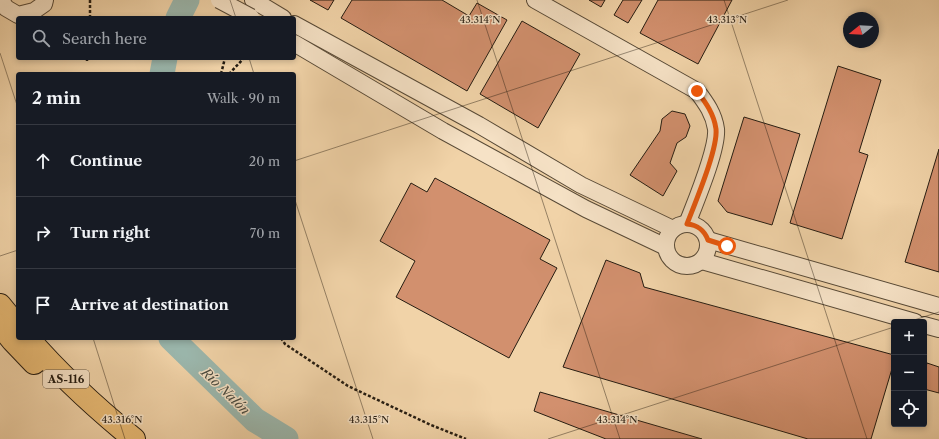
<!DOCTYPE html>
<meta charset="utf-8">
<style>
:root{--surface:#171b24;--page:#20242c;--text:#f1f3f6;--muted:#9ea1a6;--line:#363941}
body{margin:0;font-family:"Libre Caslon Text",serif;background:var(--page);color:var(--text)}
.controls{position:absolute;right:12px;bottom:12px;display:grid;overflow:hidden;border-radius:4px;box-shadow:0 2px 6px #0003}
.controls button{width:36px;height:36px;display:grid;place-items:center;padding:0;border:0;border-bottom:1px solid var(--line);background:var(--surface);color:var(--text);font:20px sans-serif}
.compass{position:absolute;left:843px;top:12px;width:36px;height:36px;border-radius:50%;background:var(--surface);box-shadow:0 2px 6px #0003;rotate:252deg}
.stop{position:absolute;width:12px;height:12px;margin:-9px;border:3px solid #ea580c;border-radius:50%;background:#fff}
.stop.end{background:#ea580c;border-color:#fff;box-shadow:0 1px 4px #0008}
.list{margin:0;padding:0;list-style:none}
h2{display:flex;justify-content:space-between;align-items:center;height:52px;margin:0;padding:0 16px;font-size:17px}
h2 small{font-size:13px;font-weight:400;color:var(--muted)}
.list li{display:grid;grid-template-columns:26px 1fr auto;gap:12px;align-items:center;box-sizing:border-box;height:72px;padding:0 16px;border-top:1px solid var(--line)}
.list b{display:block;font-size:15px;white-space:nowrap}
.list em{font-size:13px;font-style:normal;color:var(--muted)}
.icon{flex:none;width:22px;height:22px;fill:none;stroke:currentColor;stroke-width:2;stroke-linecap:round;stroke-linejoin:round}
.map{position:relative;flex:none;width:939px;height:439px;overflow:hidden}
.search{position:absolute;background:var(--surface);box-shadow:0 2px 6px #0003;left:16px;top:16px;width:280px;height:44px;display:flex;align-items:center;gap:10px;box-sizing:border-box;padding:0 14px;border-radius:4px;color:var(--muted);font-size:15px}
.panel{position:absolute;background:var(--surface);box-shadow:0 2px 6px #0003;left:16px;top:72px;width:280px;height:268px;border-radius:4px}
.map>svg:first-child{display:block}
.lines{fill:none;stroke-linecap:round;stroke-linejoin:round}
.river{stroke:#9bb7ad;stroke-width:25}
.building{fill:#d2906e;stroke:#251c11}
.street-casing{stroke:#584a37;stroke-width:18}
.primary-casing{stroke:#251c11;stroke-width:24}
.path{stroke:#251c11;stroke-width:2.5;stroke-dasharray:3 2;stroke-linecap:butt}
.street{stroke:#f6e2c6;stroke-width:16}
.primary{stroke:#e8ba74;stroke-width:22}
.street-bridge-casing{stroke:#584a37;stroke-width:18;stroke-linecap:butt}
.street-bridge{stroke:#f6e2c6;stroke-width:16}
.route{stroke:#ea580c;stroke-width:5}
.ticks{fill:none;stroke:#251c11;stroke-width:1;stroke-opacity:0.45}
.labels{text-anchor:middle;stroke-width:3;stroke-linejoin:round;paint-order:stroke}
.shield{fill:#f6e2c6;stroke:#645747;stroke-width:1}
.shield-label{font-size:11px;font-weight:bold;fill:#251c11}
.water-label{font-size:13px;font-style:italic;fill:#484a40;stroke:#f6e2c6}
.ticks-label{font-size:10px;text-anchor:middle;fill:#251c11;stroke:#f6e2c6;stroke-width:3;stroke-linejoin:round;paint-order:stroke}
</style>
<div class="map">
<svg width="939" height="439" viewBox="0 0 939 439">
<rect width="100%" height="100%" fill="#f1d3a8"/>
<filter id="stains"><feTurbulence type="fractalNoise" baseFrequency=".005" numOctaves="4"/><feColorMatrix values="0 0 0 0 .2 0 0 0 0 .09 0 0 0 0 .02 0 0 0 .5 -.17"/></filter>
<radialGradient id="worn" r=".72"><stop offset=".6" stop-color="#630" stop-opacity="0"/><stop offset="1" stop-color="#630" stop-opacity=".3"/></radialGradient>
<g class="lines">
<g class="river">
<path d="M178,18L187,0"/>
<path d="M162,74L165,58"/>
<path d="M171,338L255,420L286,439"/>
</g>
</g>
<g class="building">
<path d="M310,0H334L328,10Z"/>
<path d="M352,0H442L469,16L477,3L507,20L467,91L341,18Z"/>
<path d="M589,0H605L601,7Z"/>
<path d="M623,0H642L628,23L614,15Z"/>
<path d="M658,0H732L698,64L640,33Z"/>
<path d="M522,21L580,54L538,128L480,94Z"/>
<path d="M838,66L881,80L859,152L868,155L842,239L790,223Z"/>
<path d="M672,111L685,114L690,126L686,137L677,143L670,163L677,171L663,196L630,175L660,131L662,119Z"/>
<path d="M744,117L800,134L772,225L727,212L718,201Z"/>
<path d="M939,149V272L905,262Z"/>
<path d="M435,178L550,240L540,259L557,268L509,358L396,297L415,261L380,241L411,183L427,192Z"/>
<path d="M606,260L640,273L644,287L894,355V362L871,439H808L563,367Z"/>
<path d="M927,363L939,367V393L924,389V374Z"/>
<path d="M540,392L702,439H606L534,411Z"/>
</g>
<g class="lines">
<g class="street-casing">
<g id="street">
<path d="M1,0L6,8L18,15L34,11L44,4L45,0"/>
<path d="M253,0L283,18"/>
<path d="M535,0L697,91C706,103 714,114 716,129C718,149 695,203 687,224"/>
<path d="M294,24L479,125L581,185L673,229"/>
<path d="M294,43L443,131L586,209L666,247"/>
<circle cx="687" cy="245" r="21"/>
<path d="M708,240L939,306"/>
<path d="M702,261L915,322"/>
<path d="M924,325L939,329"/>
</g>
</g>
<g class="primary-casing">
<g id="primary">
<path d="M0,305L18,327"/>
<path d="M0,325L13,341L34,363"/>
<path d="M28,338C60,375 96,408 134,439"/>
</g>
</g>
<g class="path">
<path d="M90,18V0"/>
<path d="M87,61V58"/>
<path d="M221,74L225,58"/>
<path d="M229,74L244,58"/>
<path d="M281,338L285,344L348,386L431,425L466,439"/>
</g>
<use href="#street" class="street"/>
<use href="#primary" class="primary"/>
<g class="street-bridge-casing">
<path id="street-bridge" d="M219,0L251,17"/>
</g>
<use href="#street-bridge" class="street-bridge"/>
</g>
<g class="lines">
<path class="route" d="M697,91C706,103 714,114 716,129C718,149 695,203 687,224C698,225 704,230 708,240L727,246"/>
</g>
<path class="ticks" d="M230,0L236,18M477,0L620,439M724,0L867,439M0,53L18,108M249,58L254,74M294,161L788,0M294,197L373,439M0,256L18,250M908,322L939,312M93,338L125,439M548,439L894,327"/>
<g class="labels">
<rect class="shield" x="43" y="370" width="46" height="18" rx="3"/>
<g class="shield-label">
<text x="66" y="383">AS-116</text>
</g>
<g class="water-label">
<text transform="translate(226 391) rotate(44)" y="5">Río Nalón</text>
</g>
</g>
<g class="ticks-label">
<text x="480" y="23">43.314°N</text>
<text x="727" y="23">43.313°N</text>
<text x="122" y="423">43.316°N</text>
<text x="369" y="423">43.315°N</text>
<text x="617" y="423">43.314°N</text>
</g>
<rect width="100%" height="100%" filter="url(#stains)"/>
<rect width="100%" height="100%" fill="url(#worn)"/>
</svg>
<div class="controls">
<button>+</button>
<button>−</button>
<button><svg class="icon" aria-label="locate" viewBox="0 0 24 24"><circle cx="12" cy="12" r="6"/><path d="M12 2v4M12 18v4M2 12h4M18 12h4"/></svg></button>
</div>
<svg class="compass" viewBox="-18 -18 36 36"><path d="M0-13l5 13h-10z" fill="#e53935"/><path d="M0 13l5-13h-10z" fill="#9ea1a6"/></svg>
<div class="stop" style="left:727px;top:246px"></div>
<div class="stop end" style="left:697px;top:91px"></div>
<div class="search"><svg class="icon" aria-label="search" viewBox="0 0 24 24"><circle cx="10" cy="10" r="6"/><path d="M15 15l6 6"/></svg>Search here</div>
<section class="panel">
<h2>2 min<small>Walk · 90 m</small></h2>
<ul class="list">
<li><svg class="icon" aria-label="ahead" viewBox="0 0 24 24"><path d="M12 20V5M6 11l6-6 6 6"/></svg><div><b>Continue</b></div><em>20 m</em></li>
<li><svg class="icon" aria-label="right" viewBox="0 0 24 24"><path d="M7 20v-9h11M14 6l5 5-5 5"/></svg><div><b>Turn right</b></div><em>70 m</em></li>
<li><svg class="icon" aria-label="arrive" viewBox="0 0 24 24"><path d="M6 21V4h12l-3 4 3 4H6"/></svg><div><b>Arrive at destination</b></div></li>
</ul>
</section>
</div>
